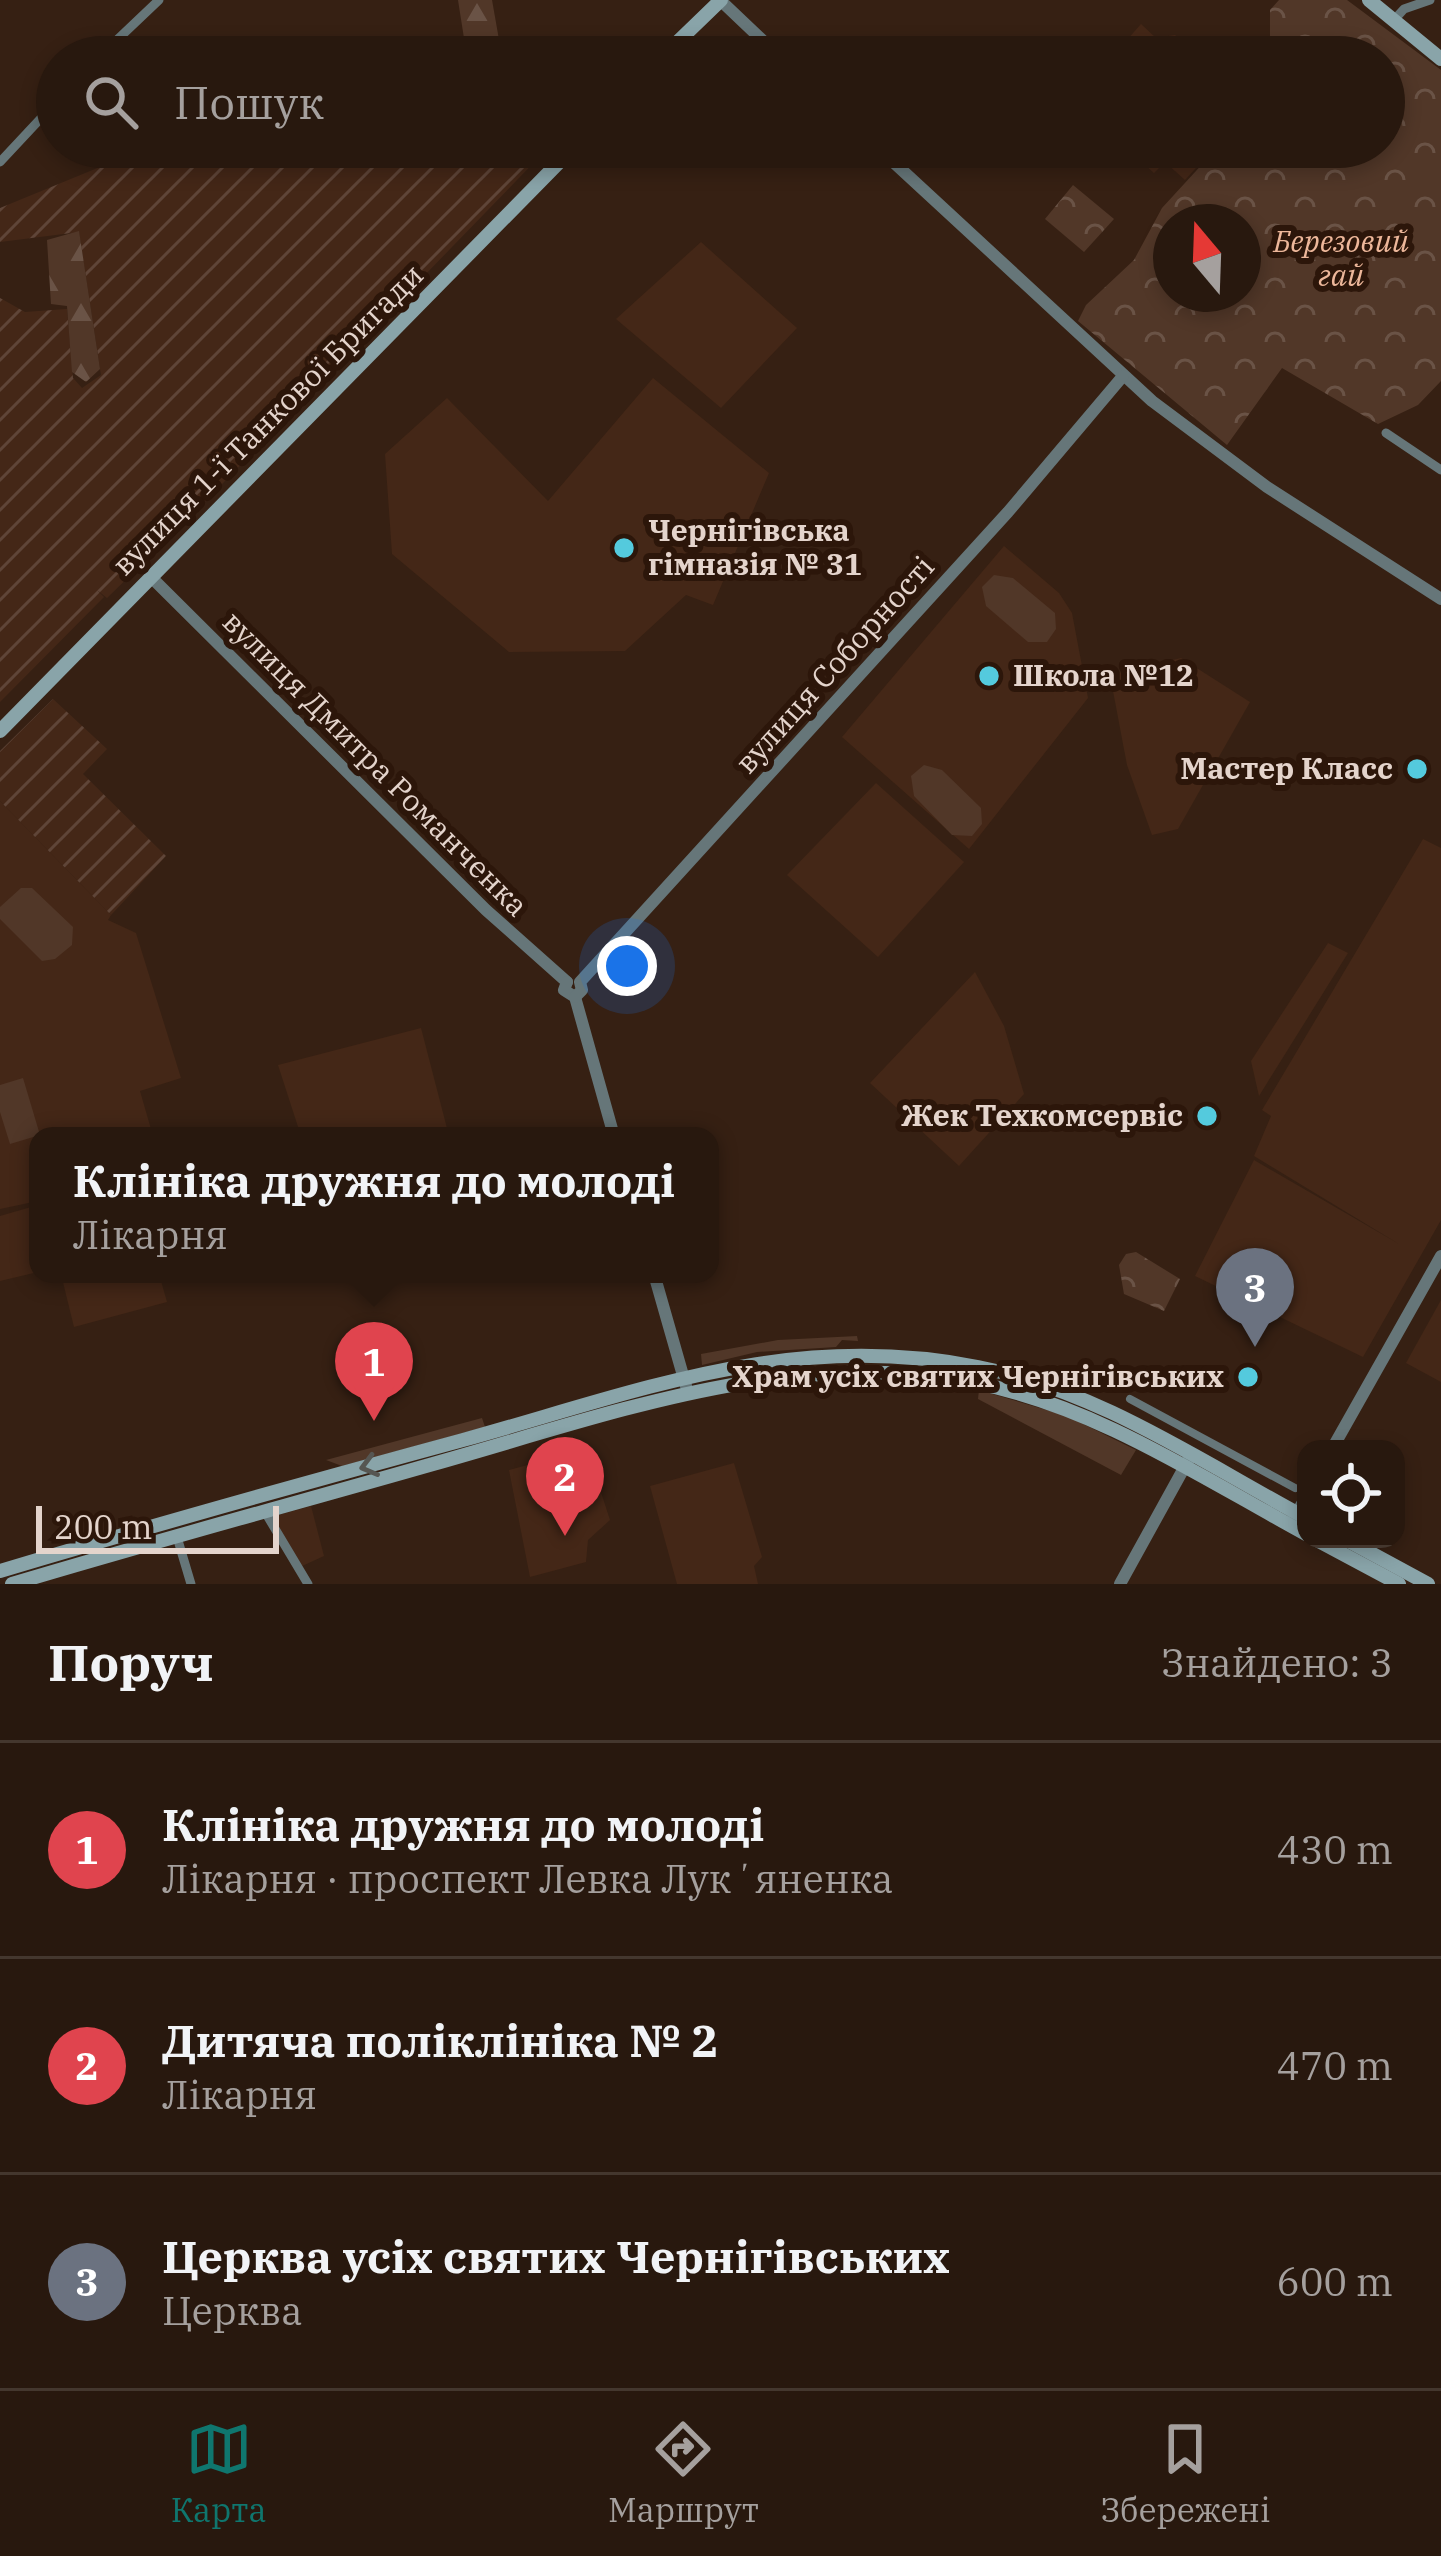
<!DOCTYPE html>
<html lang="uk">
<meta charset="utf-8">
<style>
:root{--surface:#28180e;--page:#302117;--text:#f1f3f6;--muted:#a5a09e;--line:#44372e;--accent:#0f766e}
body{margin:0;font-family:"IBM Plex Serif",serif;background:var(--page);color:var(--text)}
.controls{position:absolute;right:36px;bottom:36px;display:grid;overflow:hidden;border-radius:24px;box-shadow:0 6px 18px #0003}
.controls button{width:108px;height:108px;display:grid;place-items:center;padding:0;border:0;border-bottom:3px solid var(--line);background:var(--surface);color:var(--text);font:60px sans-serif}
.compass{position:absolute;left:1153px;top:204px;width:108px;height:108px;border-radius:50%;background:var(--surface);box-shadow:0 6px 18px #0003;rotate:341deg}
.scale{position:absolute;left:36px;bottom:30px;width:243px;box-sizing:border-box;padding-left:12px;border:6px solid #e4d4cc;border-top:0;font-size:33px;line-height:42px;white-space:nowrap;color:#e4d4cc;-webkit-text-stroke:9px #2c160a;paint-order:stroke}
.you{position:absolute;left:627px;top:966px;width:42px;height:42px;margin:-30px;border:9px solid #fff;border-radius:50%;background:#1a73e8;box-shadow:0 0 0 18px #1a73e833}
.badge{display:grid;place-items:center;width:78px;height:78px;border-radius:50%;background:var(--accent);color:#fff;font-size:39px;font-weight:700}
.pin{position:absolute;translate:-50% -99px;filter:drop-shadow(0 3px 6px #0008)}
.pin::after{content:'';position:absolute;top:63px;width:42px;height:36px;background:inherit;clip-path:polygon(0 0,100% 0,50% 100%)}
.popup{position:absolute;left:29px;top:1127px;width:690px;height:156px;box-sizing:border-box;display:grid;place-content:center;border-radius:24px;background:var(--surface);filter:drop-shadow(0 3px 9px #0005);font-size:39px;white-space:nowrap;color:var(--muted)}
.popup b{font-size:45px;color:var(--text)}
.popup::after{content:'';position:absolute;left:50%;top:100%;margin-left:-24px;border:24px solid transparent;border-top-color:var(--surface)}
.list{margin:0;padding:0;list-style:none}
h2{display:flex;justify-content:space-between;align-items:center;height:156px;margin:0;padding:0 48px;font-size:51px}
h2 small{font-size:39px;font-weight:400;color:var(--muted)}
.list li{display:grid;grid-template-columns:78px 1fr auto;gap:36px;align-items:center;box-sizing:border-box;height:216px;padding:0 48px;border-top:3px solid var(--line)}
.list b{display:block;font-size:45px;white-space:nowrap}
.list p{margin:0;font-size:39px;white-space:nowrap;color:var(--muted)}
.list em{font-size:39px;font-style:normal;color:var(--muted)}
.icon{flex:none;width:66px;height:66px;fill:none;stroke:currentColor;stroke-width:2;stroke-linecap:round;stroke-linejoin:round}
.map{position:relative;flex:none;width:1441px;height:1584px;overflow:hidden}
.search{position:absolute;background:var(--surface);box-shadow:0 6px 18px #0003;left:36px;right:36px;top:36px;height:132px;display:flex;align-items:center;gap:30px;box-sizing:border-box;padding:0 42px;border-radius:66px;color:var(--muted);font-size:45px}
.sheet{height:804px;background:var(--surface)}
nav{display:flex;justify-content:space-around;align-items:center;box-sizing:border-box;height:168px;border-top:3px solid var(--line);background:var(--surface);font-size:33px;color:var(--muted)}
nav a{display:grid;justify-items:center;gap:6px}
nav .on{color:var(--accent)}
.map>svg:first-child{display:block}
.built{fill:#442717}
.industrial{fill:url(#industrial-furrows)}
.grass{fill:#513728}
.forest{fill:url(#forest-firs)}
.park{fill:url(#park-crowns);fill-rule:evenodd}
.lines{fill:none;stroke-linecap:round;stroke-linejoin:round}
.pedestrian{stroke:#667679;stroke-width:8}
.minor{stroke:#667679;stroke-width:9}
.tertiary{stroke:#667679;stroke-width:12}
.secondary{stroke:#89a4a9;stroke-width:14}
.oneway{stroke:#565652}
.poi-dot{fill:#54cadd;stroke:#2c160a;stroke-width:4.5}
.labels{text-anchor:middle;stroke-width:12;stroke-linejoin:round;paint-order:stroke}
.park-label{font-size:30px;font-style:italic;fill:#edb79a;stroke:#2c160a}
.street-label{font-size:30px;fill:#e4d4cc;stroke:#2c160a}
.poi-label{font-size:30px;font-weight:bold;fill:#e4d4cc;stroke:#2c160a;text-anchor:end}
</style>
<div class="map">
<svg width="1441" height="1584" viewBox="0 0 1441 1584">
<defs>
<pattern id="industrial-furrows" width="10" height="10" patternUnits="userSpaceOnUse" patternTransform="scale(3)"><rect width="10" height="10" fill="#442717"/><path d="M-1 1l2-2M0 10L10 0M9 11l2-2" fill="none" stroke="#5f4538"/></pattern>
<pattern id="forest-firs" width="22" height="20" patternUnits="userSpaceOnUse" patternTransform="scale(3)"><rect width="22" height="20" fill="#513728"/><path d="M5 1l3.5 6h-7zM16 11l3.5 6h-7z" fill="#6a5346"/></pattern>
<pattern id="park-crowns" width="20" height="18" patternUnits="userSpaceOnUse" patternTransform="scale(3)"><rect width="20" height="18" fill="#513728"/><path d="M2 6a3 3 0 1 1 6 0M12 15a3 3 0 1 1 6 0" fill="none" stroke="#6a5346"/></pattern>
</defs>
<rect width="100%" height="100%" fill="#362013"/>
<g class="built">
<path d="M1141,24L1156,38L1175,35L1200,57H1112Z"/>
<path d="M1125,147H1215L1185,180L1165,162L1154,173Z"/>
<path d="M701,242L797,328L721,408L616,319Z"/>
<path d="M653,378L769,473L713,605L686,595L625,651L509,652L392,554L385,454L447,398L548,501Z"/>
<path d="M1004,546L1059,593L1072,613L1088,698L969,849L842,737Z"/>
<path d="M1181,658L1250,702L1178,829L1152,835L1127,765L1110,675Z"/>
<path d="M876,783L964,862L878,957L787,875Z"/>
<path d="M0,801L111,915L108,920L136,933L181,1078L140,1091L153,1136H38V1201L0,1209Z"/>
<path d="M1423,839L1441,848V1220L1363,1357L1195,1276L1254,1160L1399,1244L1254,1156L1271,1116L1262,1110Z"/>
<path d="M1328,943L1348,953L1259,1096L1251,1061Z"/>
<path d="M975,972L1004,1026L1024,1094L959,1166L870,1083Z"/>
<path d="M421,1028L449,1136H301L278,1065Z"/>
<path d="M38,1205V1272L0,1281V1216Z"/>
<path d="M61,1274H159L167,1302L74,1327Z"/>
<path d="M1441,1300V1382L1406,1363Z"/>
<path d="M587,1449L610,1520L588,1540L586,1562L530,1577L509,1470Z"/>
<path d="M734,1463L762,1557L754,1566L758,1584H677L650,1486Z"/>
<path d="M311,1506L324,1556L300,1567L267,1518Z"/>
</g>
<g class="industrial">
<path d="M170,147H549L192,515L107,598L97,590L104,597L0,702V298L25,312L67,309L73,378L82,388L101,375L79,232L0,242V208L100,167Z"/>
<path d="M53,699L107,749L83,774L166,856L111,915L0,801V751Z"/>
</g>
<g class="grass">
<path d="M994,575L1013,578L1055,613L1056,629L1047,642H1028L986,606L982,587Z"/>
<path d="M924,765L942,770L981,808L982,824L972,836L952,835L914,796L911,776Z"/>
<path d="M21,888H32L73,927L72,945L55,959L42,961L0,919V907Z"/>
<path d="M23,1078L40,1135L10,1144L0,1112V1085Z"/>
<path d="M857,1336L858,1341L842,1340L836,1347L757,1352L702,1365L701,1354L778,1340Z"/>
<path d="M979,1390L1067,1416L1136,1450L1121,1475L978,1399Z"/>
<path d="M482,1418L485,1427L342,1466L326,1460Z"/>
</g>
<g class="forest">
<path d="M458,0H492L502,57H467Z"/>
<path d="M79,231L100,369L86,382L72,372L67,306L51,304L47,240Z"/>
</g>
<g class="park">
<path d="M1279,0H1347L1441,70V381L1418,405L1378,424L1282,368L1227,445L1078,321L1086,305L1134,260L1162,208L1218,147H1384V57H1270V10ZM1243,222V294H1171V222Z"/>
<path d="M1073,185L1114,219L1084,252L1045,219Z"/>
<path d="M1136,1252L1180,1279L1164,1311L1124,1294L1119,1265L1126,1254Z"/>
</g>
<g class="lines">
<path class="pedestrian" d="M1130,1399L1295,1488"/>
<g class="minor">
<path d="M1394,20L1404,9L1430,0"/>
<path d="M99,57L159,0"/>
<path d="M0,162L57,101"/>
<path d="M1386,433L1441,470"/>
<path d="M265,1512L308,1584"/>
<path d="M177,1537L191,1584"/>
</g>
<g class="tertiary">
<path d="M720,0L780,57"/>
<path d="M877,147L1152,401L1267,487L1441,599"/>
<path d="M152,578L486,910L567,982"/>
<path d="M567,982L564,990L575,997L614,1136"/>
<path d="M575,997L582,990L580,982L1008,512L1123,376"/>
<path d="M654,1274L686,1386"/>
<path d="M1332,1449L1441,1256"/>
<path d="M1293,1519L1306,1497"/>
<path d="M1120,1584L1189,1459"/>
</g>
<g class="secondary">
<path d="M1369,0L1441,59"/>
<path d="M662,57L721,0"/>
<path d="M0,731L574,147"/>
<path d="M1315,1539L1399,1584"/>
<path d="M1345,1539L1428,1584"/>
<path d="M0,1571C154,1525 308,1482 463,1440C640,1391 790,1330 978,1367C1097,1390 1200,1461 1306,1518"/>
<path d="M12,1584C152,1542 293,1504 433,1464C611,1414 789,1346 976,1383C1095,1406 1201,1477 1306,1534"/>
</g>
</g>
<defs><path id="oneway-chevron" d="M-2-3.5L2.5 0L-2 3.5" fill="none" stroke-width="1.6" stroke-linecap="round" stroke-linejoin="round" transform="scale(3)"/></defs>
<use class="oneway" href="#oneway-chevron" transform="translate(369 1466) rotate(165)"/>
<g class="poi-dot">
<circle cx="624" cy="548" r="12"/>
<circle cx="989" cy="676" r="12"/>
<circle cx="1417" cy="769" r="12"/>
<circle cx="1207" cy="1116" r="12"/>
<circle cx="1248" cy="1377" r="12"/>
</g>
<g class="labels">
<g class="park-label">
<text x="1341" y="252">Березовий<tspan x="1341" dy="34">гай</tspan></text>
</g>
<g class="street-label">
<text transform="translate(268 420) rotate(-45)" y="10">вулиця 1-ї Танкової Бригади</text>
<text transform="translate(835 665) rotate(-48)" y="10">вулиця Соборності</text>
<text transform="translate(375 764) rotate(45)" y="10">вулиця Дмитра Романченка</text>
</g>
<g class="poi-label">
<text x="648" y="541" text-anchor="start">Чернігівська<tspan x="648" dy="34">гімназія № 31</tspan></text>
<text x="1013" y="686" text-anchor="start">Школа №12</text>
<text x="1393" y="779">Мастер Класс</text>
<text x="1183" y="1126">Жек Техкомсервіс</text>
<text x="1224" y="1387">Храм усіх святих Чернігівських</text>
</g>
</g>
</svg>
<div class="controls">
<button><svg class="icon" aria-label="locate" viewBox="0 0 24 24"><circle cx="12" cy="12" r="6"/><path d="M12 2v4M12 18v4M2 12h4M18 12h4"/></svg></button>
</div>
<svg class="compass" viewBox="-18 -18 36 36"><path d="M0-13l5 13h-10z" fill="#e53935"/><path d="M0 13l5-13h-10z" fill="#a5a09e"/></svg>
<div class="scale">200 m</div>
<div class="you"></div>
<div class="pin badge" style="left:374px;top:1421px;background:#e0444e">1</div>
<div class="popup"><b>Клініка дружня до молоді</b>Лікарня</div>
<div class="pin badge" style="left:565px;top:1536px;background:#e0444e">2</div>
<div class="pin badge" style="left:1255px;top:1347px;background:#6b7280">3</div>
<div class="search"><svg class="icon" aria-label="search" viewBox="0 0 24 24"><circle cx="10" cy="10" r="6"/><path d="M15 15l6 6"/></svg>Пошук</div>
</div>
<section class="sheet">
<h2>Поруч<small>Знайдено: 3</small></h2>
<ul class="list">
<li><span class="badge" style="background:#e0444e">1</span><div><b>Клініка дружня до молоді</b><p>Лікарня · проспект Левка Лукʼяненка</p></div><em>430 m</em></li>
<li><span class="badge" style="background:#e0444e">2</span><div><b>Дитяча поліклініка № 2</b><p>Лікарня</p></div><em>470 m</em></li>
<li><span class="badge" style="background:#6b7280">3</span><div><b>Церква усіх святих Чернігівських</b><p>Церква</p></div><em>600 m</em></li>
</ul>
</section>
<nav>
<a class="on"><svg class="icon" aria-label="map" viewBox="0 0 24 24"><path d="M3 6l6-2 6 2 6-2v14l-6 2-6-2-6 2zM9 4v14M15 6v14"/></svg>Карта</a>
<a><svg class="icon" aria-label="directions" viewBox="0 0 24 24"><path d="M12 3l9 9-9 9-9-9zM9 14v-3h6M13 9l2 2-2 2"/></svg>Маршрут</a>
<a><svg class="icon" aria-label="saved" viewBox="0 0 24 24"><path d="M7 4h10v16l-5-4-5 4z"/></svg>Збережені</a>
</nav>
